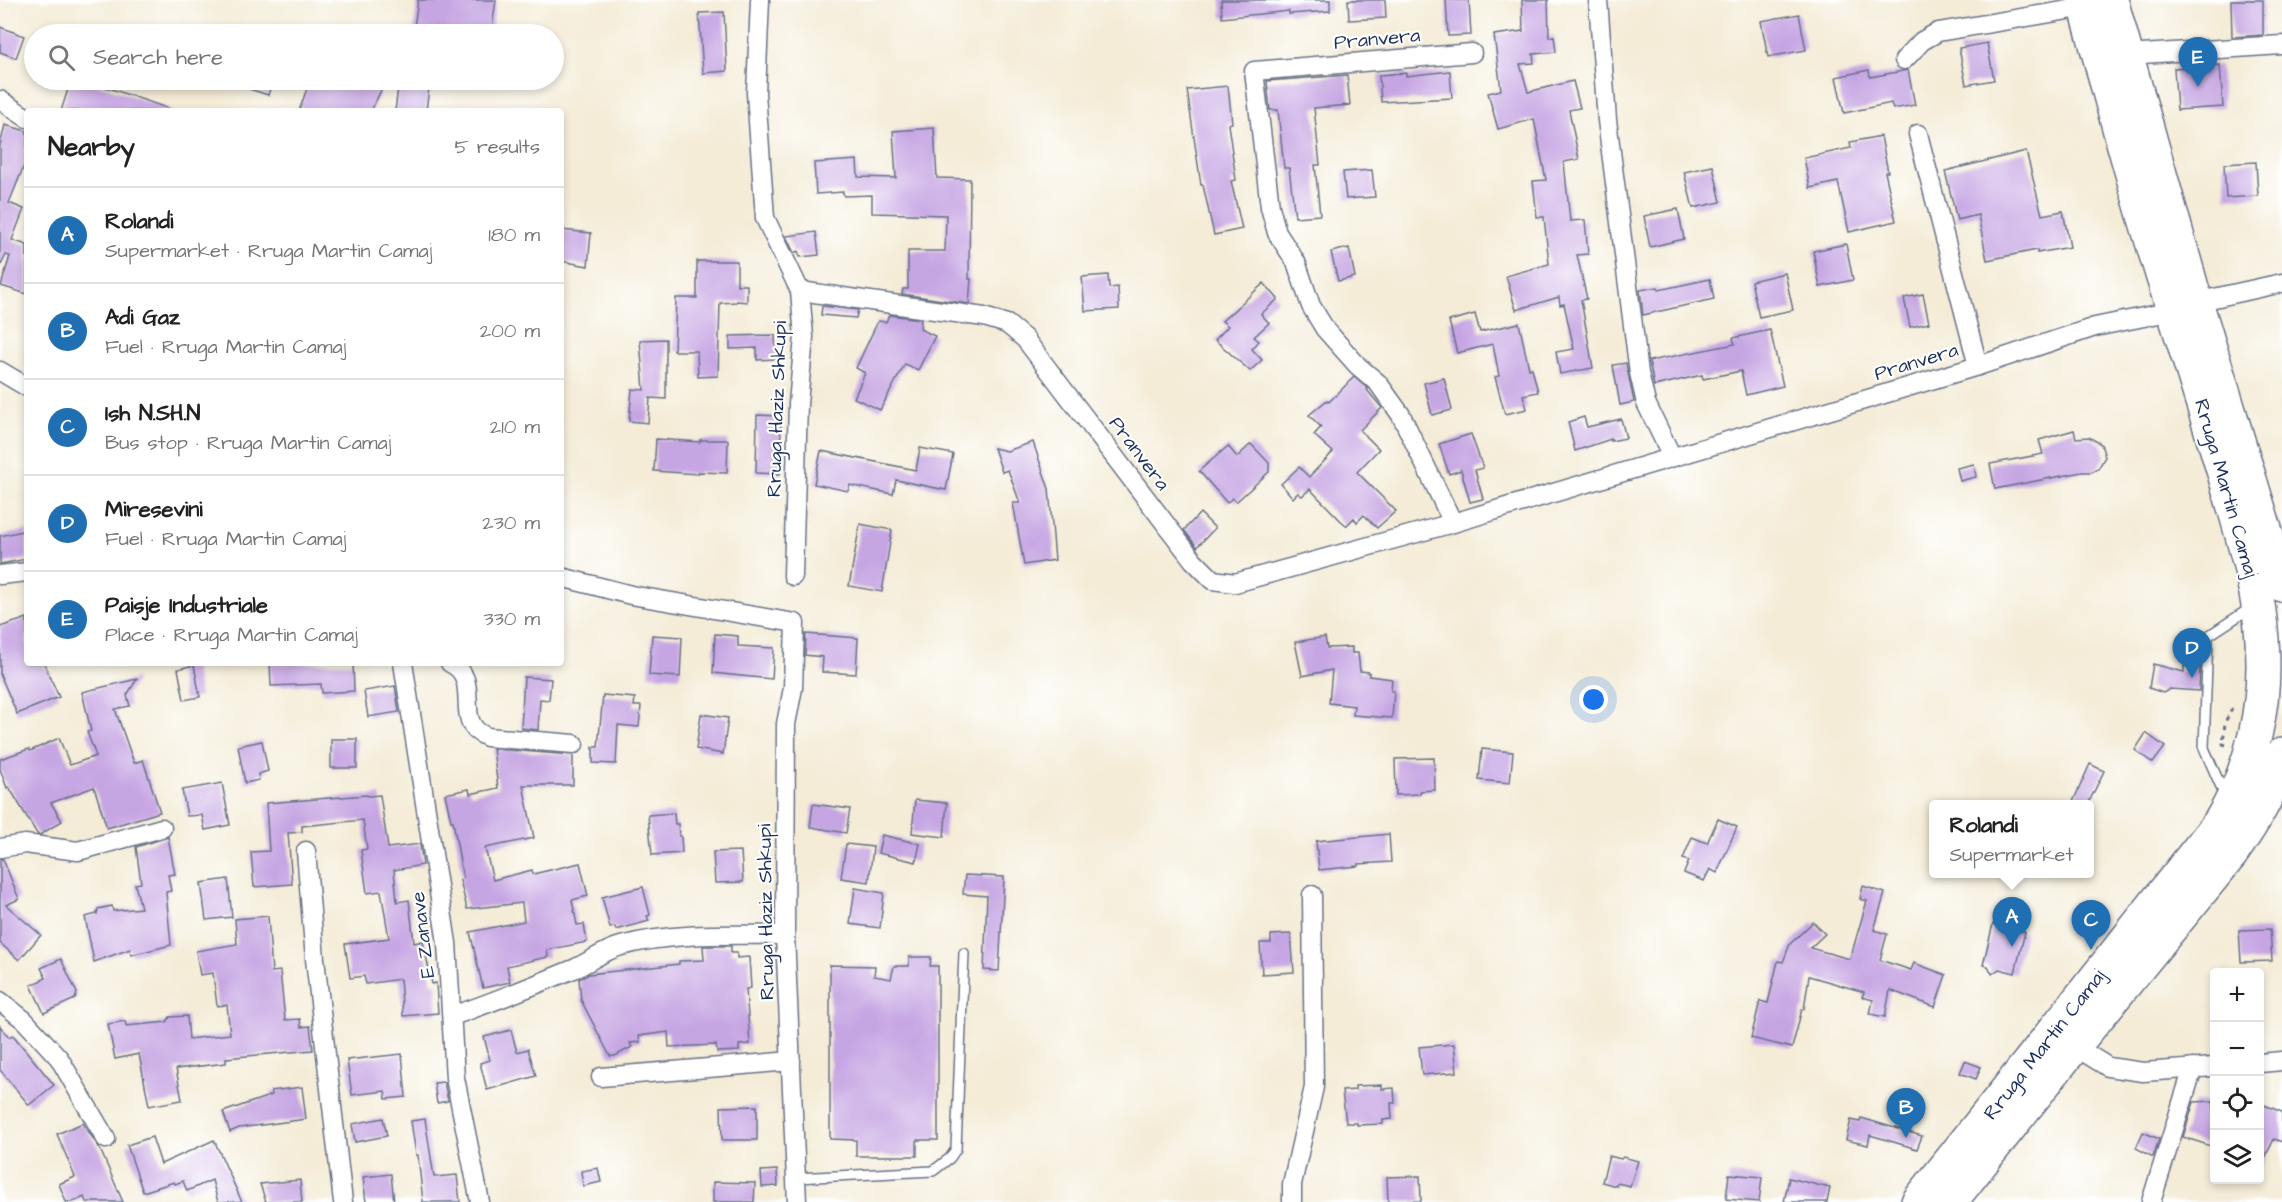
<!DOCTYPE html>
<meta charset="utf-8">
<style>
:root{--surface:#fff;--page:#f2f2f2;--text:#222;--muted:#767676;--line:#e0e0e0;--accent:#1f6fb2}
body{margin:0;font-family:"Architects Daughter",sans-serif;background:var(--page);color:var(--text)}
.controls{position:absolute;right:18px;bottom:18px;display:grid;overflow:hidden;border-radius:6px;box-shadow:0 3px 9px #0003}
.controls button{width:54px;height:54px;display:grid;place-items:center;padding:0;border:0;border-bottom:2px solid var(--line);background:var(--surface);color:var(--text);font:30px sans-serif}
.you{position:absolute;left:1594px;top:700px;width:21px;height:21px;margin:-15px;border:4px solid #fff;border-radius:50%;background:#1a73e8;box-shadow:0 0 0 9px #1a73e833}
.badge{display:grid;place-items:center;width:39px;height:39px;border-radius:50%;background:var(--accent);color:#fff;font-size:20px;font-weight:700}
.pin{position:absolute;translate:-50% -50px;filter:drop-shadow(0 2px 3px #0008)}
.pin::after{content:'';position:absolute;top:32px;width:21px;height:18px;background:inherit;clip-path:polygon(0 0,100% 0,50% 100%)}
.popup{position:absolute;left:1929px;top:800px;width:165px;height:78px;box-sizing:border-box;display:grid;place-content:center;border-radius:6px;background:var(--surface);filter:drop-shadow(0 2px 4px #0005);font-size:20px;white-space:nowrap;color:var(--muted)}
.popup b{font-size:22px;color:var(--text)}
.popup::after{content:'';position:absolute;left:50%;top:100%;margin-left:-12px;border:12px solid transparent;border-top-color:var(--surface)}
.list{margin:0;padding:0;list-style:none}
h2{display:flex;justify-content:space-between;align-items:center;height:78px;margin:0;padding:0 24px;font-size:26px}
h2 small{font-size:20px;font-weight:400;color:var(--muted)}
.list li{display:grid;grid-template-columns:39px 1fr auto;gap:18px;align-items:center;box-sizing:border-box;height:96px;padding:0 24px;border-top:2px solid var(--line)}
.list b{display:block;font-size:22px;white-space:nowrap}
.list p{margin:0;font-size:20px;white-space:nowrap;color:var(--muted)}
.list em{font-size:20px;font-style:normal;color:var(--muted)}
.icon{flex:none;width:33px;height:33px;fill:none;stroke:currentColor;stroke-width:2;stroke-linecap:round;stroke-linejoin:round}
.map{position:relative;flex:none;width:2282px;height:1202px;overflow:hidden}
.search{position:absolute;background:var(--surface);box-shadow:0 3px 9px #0003;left:24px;top:24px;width:540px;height:66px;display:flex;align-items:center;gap:15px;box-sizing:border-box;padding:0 21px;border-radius:33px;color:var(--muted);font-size:22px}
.panel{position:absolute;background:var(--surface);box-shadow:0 3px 9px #0003;left:24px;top:108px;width:540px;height:558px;border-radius:6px}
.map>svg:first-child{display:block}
.building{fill:#c6a5e3}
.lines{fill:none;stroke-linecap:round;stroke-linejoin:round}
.lane-casing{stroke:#677188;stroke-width:12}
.street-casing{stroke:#677188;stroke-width:21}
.highway-casing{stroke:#677188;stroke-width:36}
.path{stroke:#677188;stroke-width:3;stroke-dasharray:4.5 4.5;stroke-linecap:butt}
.lane{stroke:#fff;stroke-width:9}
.street{stroke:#fff;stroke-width:18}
.highway{stroke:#fff;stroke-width:33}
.labels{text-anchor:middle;stroke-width:4.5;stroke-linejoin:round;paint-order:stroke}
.street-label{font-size:20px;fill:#1b2f5e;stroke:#fff}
</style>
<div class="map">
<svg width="2282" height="1202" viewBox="0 0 2282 1202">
<rect width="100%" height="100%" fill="#fff"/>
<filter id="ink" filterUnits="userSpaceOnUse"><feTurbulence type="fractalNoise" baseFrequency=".0167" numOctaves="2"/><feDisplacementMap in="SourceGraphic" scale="12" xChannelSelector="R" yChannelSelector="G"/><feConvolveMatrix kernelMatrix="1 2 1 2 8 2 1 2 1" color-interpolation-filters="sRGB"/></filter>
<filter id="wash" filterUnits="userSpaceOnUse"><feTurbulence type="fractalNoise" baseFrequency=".008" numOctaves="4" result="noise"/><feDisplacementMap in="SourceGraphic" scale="24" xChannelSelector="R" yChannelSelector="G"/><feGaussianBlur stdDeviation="1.35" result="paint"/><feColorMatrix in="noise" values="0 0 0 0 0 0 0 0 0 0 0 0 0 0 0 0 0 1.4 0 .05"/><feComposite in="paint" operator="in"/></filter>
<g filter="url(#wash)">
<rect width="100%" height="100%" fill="#f4ecd7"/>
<g id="blocks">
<g class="building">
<path d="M418,0H496L491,34H413Z"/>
<path d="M1221,0H1330V11L1289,14V11L1222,18Z"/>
<path d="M1348,0H1385L1386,18L1349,20Z"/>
<path d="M1446,0H1469L1471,35L1448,36Z"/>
<path d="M1522,0H1548L1549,37L1554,36L1556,52L1533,54L1534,63L1520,64L1528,92L1573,81L1580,108L1569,110L1579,159L1564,162L1570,221L1585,220L1588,254L1577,255L1587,299L1581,300L1593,368L1560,374L1556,352L1574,349L1564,304L1560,305L1559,297L1516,310L1506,276L1549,264L1544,217H1537L1533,181L1546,180L1534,119L1498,129L1488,93L1501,90L1494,35L1523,31Z"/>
<path d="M2231,0H2263V35L2232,37Z"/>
<path d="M724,12L727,71L703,73L699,13Z"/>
<path d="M1799,14L1806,50L1768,57L1761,21Z"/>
<path d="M0,27L24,36L16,58L0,52Z"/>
<path d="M1987,43L1994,80L1966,85L1959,48Z"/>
<path d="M2220,65L2223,107L2177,110L2174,68Z"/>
<path d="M1869,70L1870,77L1908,70L1915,105L1893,109L1891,103L1844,113L1836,77Z"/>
<path d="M1450,71L1452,98L1381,102L1379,75L1406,73V76Z"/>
<path d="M1347,75L1350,105L1314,108L1320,165H1315L1320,215L1295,217L1289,168H1284L1278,110H1270L1267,81Z"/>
<path d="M71,80H85L170,109V111H61Z"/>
<path d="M229,80H273L268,95L228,82Z"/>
<path d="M310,80H386L371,111H299Z"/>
<path d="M399,80H430L426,111H395Z"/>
<path d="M1228,86L1232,123L1228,124L1236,180L1231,181L1242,229L1214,235L1203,185H1201L1187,90Z"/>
<path d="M5,125L27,131V158L9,203L24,209L12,240L27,245V294L1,286L10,256L6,255L0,267V145Z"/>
<path d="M934,128L937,178L970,179L969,279H971L969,304L902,294L903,289H908V251H945L946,215L872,213V195L844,196L843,192L816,194L814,163L857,160L858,177L896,178L893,131Z"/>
<path d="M1881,136L1888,172H1885L1896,221L1849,232L1838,182L1810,188L1804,158L1851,148L1850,142Z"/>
<path d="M2026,151L2042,215L2063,211L2070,247L2037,253V250L1987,260L1978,215L1957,220L1945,171Z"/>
<path d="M2256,162L2258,196L2226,198L2224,164Z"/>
<path d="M1713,166L1721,202L1693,208L1684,172Z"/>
<path d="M1372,170L1375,197L1346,199L1343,172Z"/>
<path d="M1678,209L1684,239L1650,247L1644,216Z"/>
<path d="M561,230L591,233L588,266L561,261Z"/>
<path d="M816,232L819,255L800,257L798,251L794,253L786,236Z"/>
<path d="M1846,244L1853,280L1820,287L1813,251Z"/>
<path d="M1349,248L1355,277L1338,281L1331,252Z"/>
<path d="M697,261H737V285H747V302L737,301L736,302L720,303L718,376L698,377L697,351H674L676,298H697Z"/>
<path d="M1785,273L1793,310L1759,317L1751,281Z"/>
<path d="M1108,275L1109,288L1118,287L1119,309L1085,311L1082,277Z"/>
<path d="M1710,279L1714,299L1643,315L1640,290L1658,287L1659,290Z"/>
<path d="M1264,283L1278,299L1261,314L1269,323L1254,337L1259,341L1252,349L1262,360L1250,371L1215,340L1228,326L1222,321Z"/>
<path d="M1923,294L1929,323L1910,327L1904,298Z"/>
<path d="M822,306L858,310L856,318L821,315Z"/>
<path d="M1475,314L1480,332L1519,323L1529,369L1532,368L1538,392L1523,395L1527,409L1505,414L1495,377L1499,376L1493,344L1457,353L1449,321Z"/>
<path d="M889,315L921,319L920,329L935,336L918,370L905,364L880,410L854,398L865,373L856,368L878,321L886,322Z"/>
<path d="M1770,330L1783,386L1746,395L1741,371L1703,379L1702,375L1654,386L1649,361L1735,344L1733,338Z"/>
<path d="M775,335L776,359L757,360V348L730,349V336Z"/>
<path d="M666,339V399L650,398L648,423L629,421L632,389L644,390L640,340Z"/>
<path d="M1626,363L1634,402L1620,405L1613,365Z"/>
<path d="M1354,377L1368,389L1367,390L1382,408L1360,430L1379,449L1357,472L1396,511L1377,528L1364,515L1357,522L1354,518L1346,526L1310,489L1302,496L1298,493L1293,498L1281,484L1299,467L1309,477L1333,452L1314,435L1321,427L1309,415L1327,400L1329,402Z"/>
<path d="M1444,378L1452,410L1432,415L1424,383Z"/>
<path d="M757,415L781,416L780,474L756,473Z"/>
<path d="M1584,417L1587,427L1621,419L1626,438L1611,441V439L1575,451L1568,422Z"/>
<path d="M2074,430L2076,438L2089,437L2101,444L2105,457L2098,469L2091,472H2082L1995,489L1990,464L2043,454L2039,440Z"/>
<path d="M1471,434L1483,468L1475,470L1483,499L1470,502L1461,470L1449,474L1439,444Z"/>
<path d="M656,439L700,442V440H728L727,473L698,472V474L654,471Z"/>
<path d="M1033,442L1049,489L1055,560L1024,565L1013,503H1020L1008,470L1002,472L994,448L1007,451Z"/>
<path d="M1251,444L1269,463V472L1236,502L1232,498L1227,503L1199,471L1228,446L1237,457Z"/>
<path d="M920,448L953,454L946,490L896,480L893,494L850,485L848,491L814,484L821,451L916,470Z"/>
<path d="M1974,464L1976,477L1960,481L1957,468Z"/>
<path d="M1200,513L1215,528L1197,547L1184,530Z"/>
<path d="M860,524L892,530L882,592L849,586Z"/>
<path d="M27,530V559L0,564V536Z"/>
<path d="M27,618V663H44L59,697L17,714L0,674V627Z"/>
<path d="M715,634L738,636V646L774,648L772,679L713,673Z"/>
<path d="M806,634L858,638L856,674L822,672L823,657L805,655Z"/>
<path d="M652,635L682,637L680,677L649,675Z"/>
<path d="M1325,637L1327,648L1352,647V653H1358L1360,671L1369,672V676L1392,679L1391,691H1394L1392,718L1353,715L1354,706L1329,703L1332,670L1302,676L1295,642Z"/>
<path d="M270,663H353L354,691L322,693L321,684L271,686Z"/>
<path d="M2153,664L2184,672V666H2200L2199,691L2170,689L2163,693L2149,688Z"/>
<path d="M194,665L200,697L184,700L178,669Z"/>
<path d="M524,677L551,679L549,700L540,699L538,730L521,728Z"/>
<path d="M137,679L127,695L130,706L115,709L134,763L143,760L160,812L107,828L94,787L51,803L62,821L40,835L37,834L9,787L7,788L0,769V759L29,749L30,751L59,738L70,765L96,756L87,732L91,731L82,692Z"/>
<path d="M395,686L399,712L368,717L364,691Z"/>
<path d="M603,695L635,698L634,706H641L639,727L618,725L616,764L593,763V747H598Z"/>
<path d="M701,714L728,718L723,754L696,749Z"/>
<path d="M2146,733L2165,747L2153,763L2135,750Z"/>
<rect x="331" y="739" width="26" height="29"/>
<path d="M262,741L268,771L258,774L259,780L245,783L238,746Z"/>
<path d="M493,749L573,755V785H523L534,838L485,848L493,880L532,870L533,874L580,863L588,896L572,900L577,925L584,924L587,942L547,950L548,957L507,966L510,982L483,988L470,932L524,921L522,903L467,909L460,880L463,879L453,821H451L445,794L469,789L470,794L498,788Z"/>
<path d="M1482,749L1513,752L1510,783L1479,780Z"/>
<path d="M1434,758L1435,790L1420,791V794L1396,795L1395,759Z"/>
<path d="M2090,764L2104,771L2088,804H2072Z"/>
<path d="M222,783L230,825L205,830L202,815L187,816L182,790Z"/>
<path d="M367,795L368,796L380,795L388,848L420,844L423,865L394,870L397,902L409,900L414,943L423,941L432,984L436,983L438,1013L403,1016L400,979L366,984L364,976L350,978L345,944L389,938L381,891L367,893L361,850L367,849L363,820L302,826V832L288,833L292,884L254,887L251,852L269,851L266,803Z"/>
<path d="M915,800L947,803L944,837L912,833Z"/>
<path d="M813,804L850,809L846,833L810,827Z"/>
<path d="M674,813L675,824H678L679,836H681L682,853L652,855L648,815Z"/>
<path d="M1718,819L1737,827L1717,873L1710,869L1704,881L1684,873L1689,861L1683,859L1692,837L1707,843Z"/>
<path d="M1389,834L1391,862L1358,864V866L1319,870L1316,841Z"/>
<path d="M882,835L920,844L916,862L878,853Z"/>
<path d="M168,837L175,874L168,875L171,891L166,892L171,945L131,955L130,949L94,962L85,917L97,914L98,909L112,906L113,911L141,908L135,884L141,883L136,847Z"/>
<path d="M846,844L873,847L869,882L841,878Z"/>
<path d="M741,851L743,882L715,883L713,852Z"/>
<path d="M0,859H3L19,899L6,905L41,935L19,960L0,943Z"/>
<path d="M965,875L1004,877L999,971L984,970L987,896L963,894Z"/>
<path d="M228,879L232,917L206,920L201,883Z"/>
<path d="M1863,886L1885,893L1874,930L1887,934L1880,960L1911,970L1914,963L1946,975L1935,1007L1890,990L1885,1017L1870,1014L1873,1000L1862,997L1864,992L1809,976L1804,1009H1802L1792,1048L1751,1038L1760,1001L1768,1003L1778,961L1783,962L1790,944L1813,922L1825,934L1810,948L1850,959L1867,901L1860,899Z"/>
<path d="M643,887L650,915L647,916L649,921L616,930L615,927L610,928L602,897Z"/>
<path d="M855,888L884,893L880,928L850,924Z"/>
<path d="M268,916L272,972L280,971L285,1020L300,1019L301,1027L310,1026L313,1050L226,1058V1063L176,1069L182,1100L149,1106L139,1054L115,1059L108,1024L125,1021L126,1026L167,1022L170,1017L187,1016L189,1039L230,1034L227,1005L217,1006L213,973L200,975L196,951L237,944L235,919Z"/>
<path d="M2004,920L2006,927L2025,932L2015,973L1999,969L1992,974L1988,966L1983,965L1993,924L1998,925Z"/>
<path d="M2270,929L2272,961L2241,962L2239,930Z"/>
<path d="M1291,934L1294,972L1262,974L1260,943H1271V935Z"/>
<path d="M703,946H731V953H737V958L749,957L751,988L746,989L750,1044L739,1045V1051L717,1052L716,1045L669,1047L668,1032L639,1036L640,1042L630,1043L632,1047L615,1056H610L581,1000L579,979L589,974L679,964V961L704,960Z"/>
<path d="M909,957H931L930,966H938V1140H917V1156H856V1140L830,1139V965L875,966L874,976L891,979L894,966H909Z"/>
<path d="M61,959L77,993L75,999L44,1013L31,985L46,978L41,968Z"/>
<path d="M0,1026L9,1037L13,1035L54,1085L29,1105L0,1070Z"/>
<path d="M511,1030L517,1052L528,1049L536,1076L487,1090L480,1063L490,1060L484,1037Z"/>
<path d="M1454,1044L1457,1072L1422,1075L1419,1047Z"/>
<path d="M402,1054L406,1097L386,1099L385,1091L352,1095L347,1060Z"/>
<path d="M1965,1061L1981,1067L1976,1079L1960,1073Z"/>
<path d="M444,1082L448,1101L437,1103L434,1083Z"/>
<path d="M1382,1085V1089L1394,1088L1395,1103H1391L1392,1119L1383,1120V1124L1357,1125V1123H1346L1342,1091L1355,1090V1086Z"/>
<path d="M302,1087L306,1119L239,1128L230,1132L223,1112L272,1095L271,1091Z"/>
<path d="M2214,1101V1147L2183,1137L2194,1102Z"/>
<path d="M2259,1103L2282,1112V1142L2274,1139L2259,1170Z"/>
<path d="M757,1106V1140H722L721,1107Z"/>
<path d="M383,1118L387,1136L355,1142L352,1124Z"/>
<path d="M1861,1118L1922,1136L1917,1149L1870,1135L1868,1145L1846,1140L1851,1120L1860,1122Z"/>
<path d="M425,1119L434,1177L457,1175L460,1202H423L418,1155H416L411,1121Z"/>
<path d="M83,1123L100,1149L123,1202H86L84,1197L73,1202H66L59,1184L75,1177L57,1134Z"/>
<path d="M2143,1132L2159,1139L2153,1157L2136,1148Z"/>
<path d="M152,1137L161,1164L214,1140L242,1202H218L212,1180L187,1191L183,1181L175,1184L174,1182L143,1192L127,1145Z"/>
<path d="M1609,1156L1621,1159L1623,1157L1638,1161L1630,1186L1617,1183L1616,1186L1602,1182Z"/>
<path d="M598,1168L601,1182L583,1186L581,1171Z"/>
<path d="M777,1170L778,1186L762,1187L761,1171Z"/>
<path d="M391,1174L394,1202H366L363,1177Z"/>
<path d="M1729,1174L1762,1177L1759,1202L1726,1199Z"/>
<path d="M1420,1176L1421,1201L1388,1202L1387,1177Z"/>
<path d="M1789,1178L1830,1188L1827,1202H1784Z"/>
<path d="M300,1180L302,1202H266L260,1184Z"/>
<path d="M713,1182L755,1183L754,1202H713Z"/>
</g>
</g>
</g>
<g filter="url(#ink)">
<use href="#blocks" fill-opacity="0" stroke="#677188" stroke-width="1.5"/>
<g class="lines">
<g class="lane-casing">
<g id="lane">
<path d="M2225,796L2204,748L2208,636L2252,607"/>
<path d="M796,1178L933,1171L950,1158L956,1149L964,953"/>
</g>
</g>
<g class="street-casing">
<g id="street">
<path d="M760,0L756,93L765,218L800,291L804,337L798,404L793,576"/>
<path d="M1598,0L1607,120L1639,373L1646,403L1672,457"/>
<path d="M2126,55L2282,45"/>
<path d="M1904,60L1922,41L1938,32L2086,7"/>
<path d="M0,100L27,118"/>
<path d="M1918,134L1978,366"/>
<path d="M800,291L984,317L1007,324L1025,339L1193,560L1213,580L1235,583L1453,523L1978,366L2095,327L2173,311"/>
<path d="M2196,302L2282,283"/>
<path d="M0,371L27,387"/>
<path d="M1453,523L1401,415L1378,383L1358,366L1325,329L1311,306L1296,262L1277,233L1270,207L1254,71L1472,53"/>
<path d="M0,575L27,572"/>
<path d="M561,577L631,595L795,623L793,688L786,724L785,935L797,1202"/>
<path d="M403,663L447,943L455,1078L480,1202"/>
<path d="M450,663C479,676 459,712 475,729C478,733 484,735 487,737L574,744"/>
<path d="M0,848L25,844L78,851L162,828"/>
<path d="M306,851L315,959L343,1202"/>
<path d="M0,1001L24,1020L59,1058L106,1139"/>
<path d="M452,1016C494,1002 535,985 576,968C591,961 605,950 621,946C673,932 731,935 785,935"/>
<path d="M2074,1046L2108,1067L2143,1072L2214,1067"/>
<path d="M2260,1063L2282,1061"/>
<path d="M601,1077L791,1061"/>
<path d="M1292,1202V1184L1314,1087L1312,895"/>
<path d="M2151,1202L2193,1068"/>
</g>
</g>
<g class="highway-casing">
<g id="highway">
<path d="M2111,0L2196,302L2282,585"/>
<path d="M1918,1202L2220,822C2253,768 2267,703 2262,640C2259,589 2243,539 2229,490C2211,429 2192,369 2173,309C2140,207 2112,103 2084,0"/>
<path d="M1950,1202L2074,1046L2232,853C2253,823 2273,791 2282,755"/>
</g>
</g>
<path class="path" d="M2226,745L2223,744L2225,722L2232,709H2236"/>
<use href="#lane" class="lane"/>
<use href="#street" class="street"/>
<use href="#highway" class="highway"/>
</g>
</g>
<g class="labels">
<g class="street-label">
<text transform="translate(1377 38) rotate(-5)" y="7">Pranvera</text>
<text transform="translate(1916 361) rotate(-17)" y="7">Pranvera</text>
<text transform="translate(776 409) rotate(-88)" y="7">Rruga Haziz Shkupi</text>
<text transform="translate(1140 453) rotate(53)" y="7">Pranvera</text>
<text transform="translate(2227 488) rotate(74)" y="7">Rruga Martin Camaj</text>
<text transform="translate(765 912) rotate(-91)" y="7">Rruga Haziz Shkupi</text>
<text transform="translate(422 935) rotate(-97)" y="7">E Zanave</text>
<text transform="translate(2044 1044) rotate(-52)" y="7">Rruga Martin Camaj</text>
</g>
</g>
</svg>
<div class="controls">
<button>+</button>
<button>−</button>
<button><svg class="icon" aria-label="locate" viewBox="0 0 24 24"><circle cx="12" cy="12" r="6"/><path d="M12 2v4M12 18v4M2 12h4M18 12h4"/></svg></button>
<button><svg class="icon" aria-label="layers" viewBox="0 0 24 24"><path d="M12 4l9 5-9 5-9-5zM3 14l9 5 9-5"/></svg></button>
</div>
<div class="you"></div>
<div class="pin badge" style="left:2012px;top:947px">A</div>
<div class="popup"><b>Rolandi</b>Supermarket</div>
<div class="pin badge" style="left:1906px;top:1138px">B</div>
<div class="pin badge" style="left:2091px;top:950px">C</div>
<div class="pin badge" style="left:2192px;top:678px">D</div>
<div class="pin badge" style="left:2198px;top:87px">E</div>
<div class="search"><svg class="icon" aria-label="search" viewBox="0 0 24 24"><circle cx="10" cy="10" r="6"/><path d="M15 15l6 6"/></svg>Search here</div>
<section class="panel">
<h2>Nearby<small>5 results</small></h2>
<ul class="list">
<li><span class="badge">A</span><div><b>Rolandi</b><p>Supermarket · Rruga Martin Camaj</p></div><em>180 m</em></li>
<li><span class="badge">B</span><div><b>Adi Gaz</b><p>Fuel · Rruga Martin Camaj</p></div><em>200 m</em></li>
<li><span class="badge">C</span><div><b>Ish N.SH.N</b><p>Bus stop · Rruga Martin Camaj</p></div><em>210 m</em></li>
<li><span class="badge">D</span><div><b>Miresevini</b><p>Fuel · Rruga Martin Camaj</p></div><em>230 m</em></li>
<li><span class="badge">E</span><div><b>Paisje Industriale</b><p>Place · Rruga Martin Camaj</p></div><em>330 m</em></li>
</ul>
</section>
</div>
